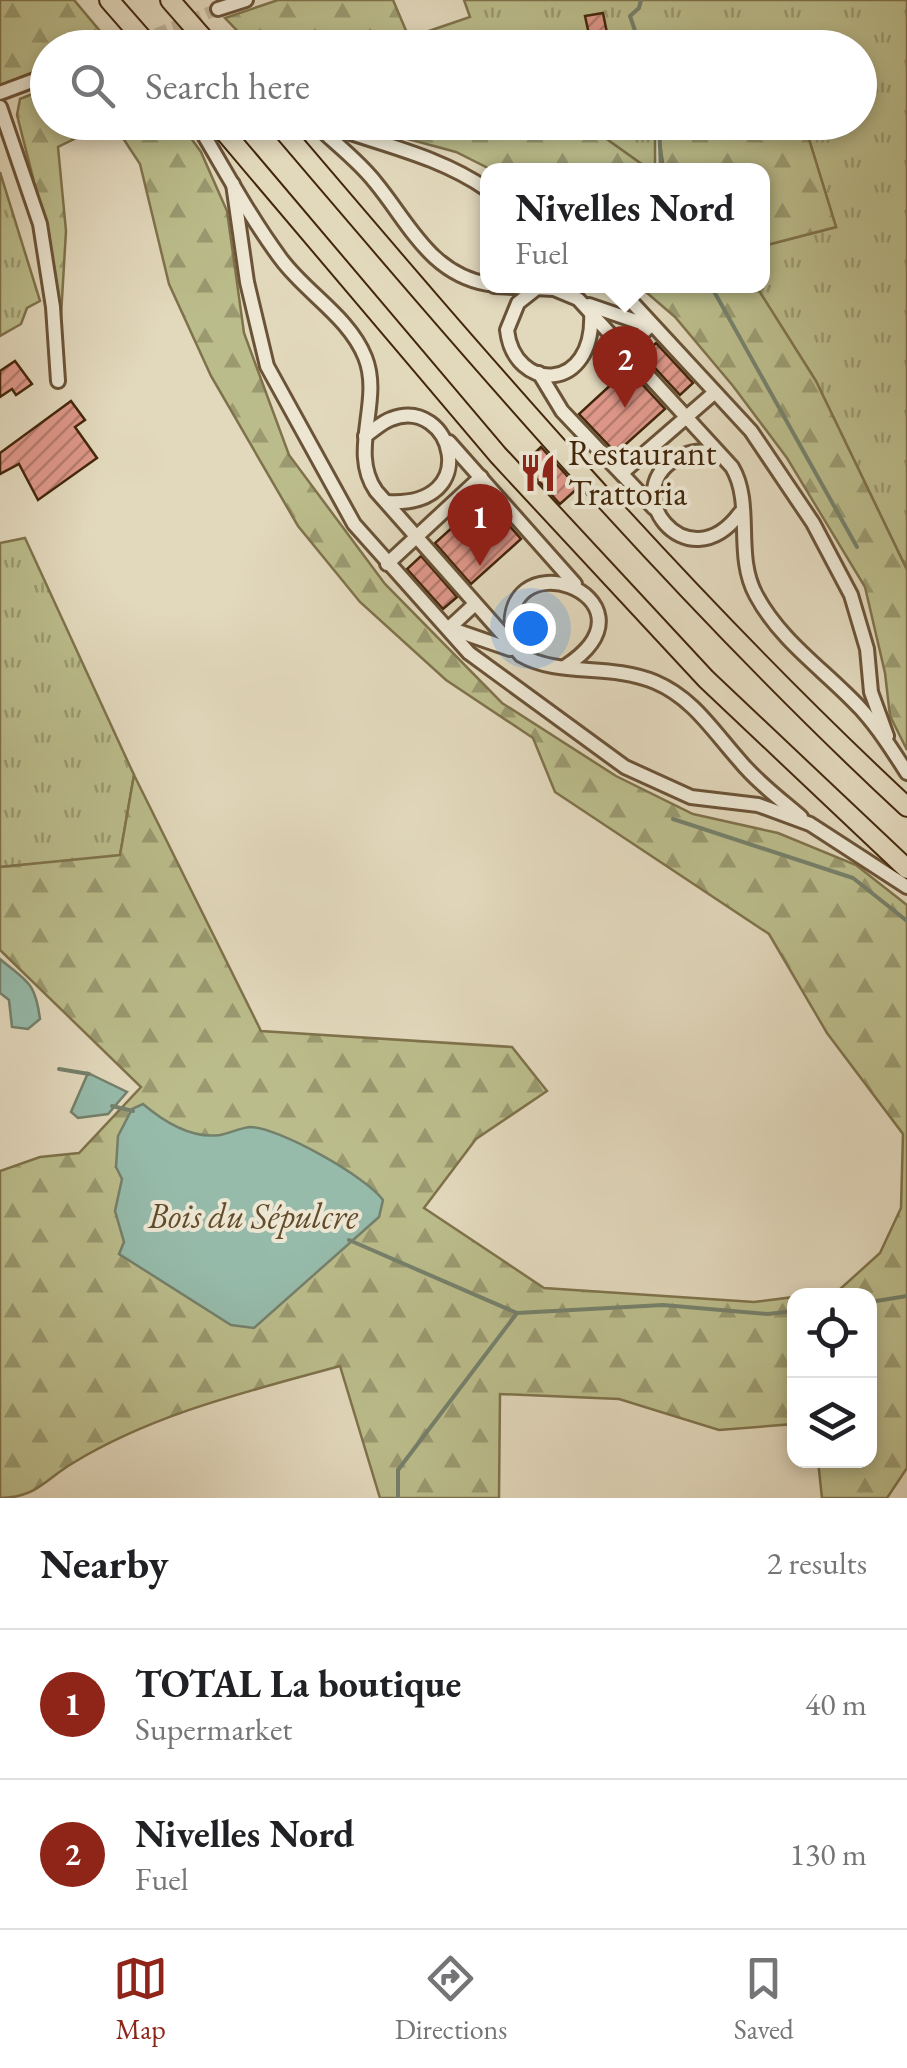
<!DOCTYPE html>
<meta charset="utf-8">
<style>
:root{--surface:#fff;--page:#f6f6f6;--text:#202124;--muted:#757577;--line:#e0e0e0;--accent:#8f2418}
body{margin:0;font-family:"EB Garamond",serif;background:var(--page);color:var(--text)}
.controls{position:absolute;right:30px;bottom:30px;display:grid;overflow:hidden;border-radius:20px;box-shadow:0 5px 15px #0003}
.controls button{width:90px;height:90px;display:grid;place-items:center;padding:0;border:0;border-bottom:2px solid var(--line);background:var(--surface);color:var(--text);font:50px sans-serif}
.you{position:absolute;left:530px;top:628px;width:35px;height:35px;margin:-25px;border:8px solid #fff;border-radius:50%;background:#1a73e8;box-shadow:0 0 0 15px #1a73e833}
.badge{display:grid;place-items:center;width:65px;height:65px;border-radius:50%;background:var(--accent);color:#fff;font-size:32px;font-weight:700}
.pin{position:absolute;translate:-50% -82px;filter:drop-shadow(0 2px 5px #0008)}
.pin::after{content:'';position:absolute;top:52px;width:35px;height:30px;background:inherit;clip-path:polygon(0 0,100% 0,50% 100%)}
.popup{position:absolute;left:480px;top:163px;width:290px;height:130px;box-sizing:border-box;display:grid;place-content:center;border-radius:20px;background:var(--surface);filter:drop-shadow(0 2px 8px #0005);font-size:32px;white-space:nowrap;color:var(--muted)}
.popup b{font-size:38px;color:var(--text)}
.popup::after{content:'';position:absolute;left:50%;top:100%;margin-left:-20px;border:20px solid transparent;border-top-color:var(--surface)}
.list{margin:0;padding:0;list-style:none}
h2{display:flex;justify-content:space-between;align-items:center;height:130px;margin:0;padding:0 40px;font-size:42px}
h2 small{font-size:32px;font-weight:400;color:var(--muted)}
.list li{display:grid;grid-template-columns:65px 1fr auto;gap:30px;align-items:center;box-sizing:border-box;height:150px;padding:0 40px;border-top:2px solid var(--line)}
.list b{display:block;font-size:38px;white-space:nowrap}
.list p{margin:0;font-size:32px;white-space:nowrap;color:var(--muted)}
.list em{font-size:32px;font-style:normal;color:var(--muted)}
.icon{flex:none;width:55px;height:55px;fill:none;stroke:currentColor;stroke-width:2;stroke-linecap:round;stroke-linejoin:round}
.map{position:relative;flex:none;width:907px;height:1498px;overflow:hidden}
.search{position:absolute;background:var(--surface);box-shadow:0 5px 15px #0003;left:30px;right:30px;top:30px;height:110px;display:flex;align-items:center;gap:25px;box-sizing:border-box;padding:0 35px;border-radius:55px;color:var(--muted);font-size:38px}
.sheet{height:430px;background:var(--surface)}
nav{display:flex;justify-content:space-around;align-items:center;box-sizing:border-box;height:140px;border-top:2px solid var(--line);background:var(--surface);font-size:28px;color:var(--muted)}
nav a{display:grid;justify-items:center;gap:5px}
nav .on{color:var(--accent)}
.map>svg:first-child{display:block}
.grass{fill:url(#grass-tufts);stroke:#7f724b;stroke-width:2.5}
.forest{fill:url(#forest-firs);stroke:#7f724b;stroke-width:2.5}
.water{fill:#96bbab;stroke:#75806b;stroke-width:2.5}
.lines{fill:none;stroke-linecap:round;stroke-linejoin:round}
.stream{stroke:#75806b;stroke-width:4}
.building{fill:url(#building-hatch);stroke:#43270b;stroke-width:2.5}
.minor-tunnel{stroke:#c2b599;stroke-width:12;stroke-dasharray:12 6;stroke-linecap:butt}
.minor-casing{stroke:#6b5337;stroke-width:18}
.highway-casing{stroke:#43270b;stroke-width:22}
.minor{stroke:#ece6d3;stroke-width:12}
.highway{stroke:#e2d8bc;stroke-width:18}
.labels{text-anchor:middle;stroke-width:8;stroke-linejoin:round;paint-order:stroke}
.poi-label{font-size:35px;fill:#43270b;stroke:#ece6d3;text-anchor:start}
.park-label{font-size:35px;font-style:italic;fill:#614c2b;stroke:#ece6d3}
</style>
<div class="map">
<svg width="907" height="1498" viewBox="0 0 907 1498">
<defs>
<pattern id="grass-tufts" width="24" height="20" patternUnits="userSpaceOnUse" patternTransform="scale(2.5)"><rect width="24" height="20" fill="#bbbc8b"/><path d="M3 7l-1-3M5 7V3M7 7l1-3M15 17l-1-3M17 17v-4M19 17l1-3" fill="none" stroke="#9a9970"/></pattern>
<pattern id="forest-firs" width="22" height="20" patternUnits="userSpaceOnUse" patternTransform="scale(2.5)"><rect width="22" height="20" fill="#bbbc8b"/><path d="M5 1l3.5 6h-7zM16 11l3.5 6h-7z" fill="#9a9970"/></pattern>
<pattern id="building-hatch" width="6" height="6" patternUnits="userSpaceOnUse" patternTransform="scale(2.5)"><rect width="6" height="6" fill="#de9789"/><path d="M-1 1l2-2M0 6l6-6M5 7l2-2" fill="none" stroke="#b67b6e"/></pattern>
</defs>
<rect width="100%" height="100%" fill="#e2d8bc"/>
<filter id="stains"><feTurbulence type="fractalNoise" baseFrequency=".002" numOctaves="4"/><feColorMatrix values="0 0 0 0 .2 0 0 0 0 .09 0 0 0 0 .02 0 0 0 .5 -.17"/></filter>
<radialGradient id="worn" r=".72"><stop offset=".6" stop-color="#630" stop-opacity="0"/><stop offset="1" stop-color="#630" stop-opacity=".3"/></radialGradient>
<g class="grass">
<path d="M464,0H907V570L816,381L756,286H762L763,246L836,227L804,123L860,122V48H430L429,31L470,17Z"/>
<path d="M584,123H655V170H650Z"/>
<path d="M0,172L40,301L27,308L21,324L0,336Z"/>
<path d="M25,538L134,775L120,856L0,867V543Z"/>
</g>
<g class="forest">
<path d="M0,0H74L110,43L98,47L48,48L47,67L0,85Z"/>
<path d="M278,0H393L413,47H253L225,18Z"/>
<path d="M47,88L48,122L107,123L58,147L66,231L61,316L45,225L17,115L20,99Z"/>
<path d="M113,123H180L201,152L227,211L244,333L289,455L385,584L502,703L616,776L693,814L778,833L856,865L907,905V1468L887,1498H822L818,1461L870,1460V1296L806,1295L838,1291L880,1253L901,1208L903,1134L827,1033L769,934L555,792L533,738L446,680L360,602L298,526L211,376L169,284L140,164Z"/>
<path d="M349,123H584L650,170H492L456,152Z"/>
<path d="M657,123H804L836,227L763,246L762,170H664Z"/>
<path d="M639,286H756L816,381L907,570V750L890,716L885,673L865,587L787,458L733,386L675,317Z"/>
<path d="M134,775L261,1031L512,1047L547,1091L476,1139L424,1208L544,1288L754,1302L794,1297V1424L719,1430L619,1399L500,1394L499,1498H380L340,1366C250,1391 155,1413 73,1463C44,1480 36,1498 0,1498V1171L40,1157L79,1153L141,1087L0,950V867L120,855Z"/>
</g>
<g class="water">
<path d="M0,959C27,982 35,981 40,1019L28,1029L12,1027L9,1000L0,993Z"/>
<path d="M88,1073L127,1092L108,1114L78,1118L71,1112Z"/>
<path d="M143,1104C163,1121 192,1139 220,1135C230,1133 240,1128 250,1127C278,1127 367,1177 383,1200L379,1217L254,1328L231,1325L119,1254L124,1242L115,1211L122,1179L116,1167L118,1136L132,1109Z"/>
</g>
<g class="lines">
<g class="stream">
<path d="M641,0L639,8L630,16L641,48"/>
<path d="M659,122L661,170"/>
<path d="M711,286L857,547"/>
<path d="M673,819L853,878L907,921"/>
<path d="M59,1069L89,1074"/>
<path d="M112,1106L133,1111"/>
<path d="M349,1240L517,1313L663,1305L768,1314L794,1311"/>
<path d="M870,1302L907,1296"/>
<path d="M398,1498V1470L517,1313"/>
</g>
</g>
<g class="building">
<path d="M603,13L610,48H592L585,16Z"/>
<path d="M656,343L693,383L680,395L643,355Z"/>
<path d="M15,361L32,384L16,395L12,389L0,397V371Z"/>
<path d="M628,369L665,409L616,453L579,414Z"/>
<path d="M71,401L85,420L75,427L97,458L38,500L19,464L0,474V453Z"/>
<path d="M541,447L578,488L560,504L523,464Z"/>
<path d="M485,498L521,539L471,584L435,543Z"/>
<path d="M421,556L457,597L443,609L407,569Z"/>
</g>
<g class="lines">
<path class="minor-tunnel" d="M123,48L218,9"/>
<g class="minor-casing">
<g id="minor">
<path d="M218,9L246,0"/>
<path d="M0,93L48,75"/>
<path d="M0,107L40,224L53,307L58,381"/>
<path d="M196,122C224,168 249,216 281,259C306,293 349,317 365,357C383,401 348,451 376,491L521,655C559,677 609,663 655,682C693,698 713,731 739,760C757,782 780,799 801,817"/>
<path d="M313,122C333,142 358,160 375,182C409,223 430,274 488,284"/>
<path d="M319,122C377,144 436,154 488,190"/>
<path d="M233,184L247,282L267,366L354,524L469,653L625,767L691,797L758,805L810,824L907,887"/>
<path d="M494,286L554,289L578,299L732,467C754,504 734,555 756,595C781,642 826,671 861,709C879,729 893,751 907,773"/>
<path d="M617,286L751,431L813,523L851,595L867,649L871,692L887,736"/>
<path d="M537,288L518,303L507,330C514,393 596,394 591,311"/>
<path d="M589,305L650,326L626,349"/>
<path d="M539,373L562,411L654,508"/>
<path d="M365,436C373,431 382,422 391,419C452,395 485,508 387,502"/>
<path d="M449,442L575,584"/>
<path d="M719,455C707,450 693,451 681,456C613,488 687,585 740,513"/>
<path d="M622,473L714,393"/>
<path d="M387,564L481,477"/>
<path d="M475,604L449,628L510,649"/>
<path d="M514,646C488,530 671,596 566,666"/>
</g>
</g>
<g class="highway-casing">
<g id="highway">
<path d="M109,0L151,48"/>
<path d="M170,0L212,48"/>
<path d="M216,122L498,455L706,679L907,869"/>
<path d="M276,122C478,359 679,595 907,807"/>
</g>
</g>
<use href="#minor" class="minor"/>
<use href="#highway" class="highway"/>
</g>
<defs>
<g id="restaurant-bare" transform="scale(3)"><path d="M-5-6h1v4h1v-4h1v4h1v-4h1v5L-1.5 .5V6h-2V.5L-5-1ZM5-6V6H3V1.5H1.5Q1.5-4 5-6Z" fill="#8f2418" stroke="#ece6d3" stroke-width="2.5" paint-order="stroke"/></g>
</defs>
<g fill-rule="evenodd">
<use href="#restaurant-bare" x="538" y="473"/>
</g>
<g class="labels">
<g class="poi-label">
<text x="568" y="465">Restaurant<tspan x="568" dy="40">Trattoria</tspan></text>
</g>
<g class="park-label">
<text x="253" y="1228">Bois du Sépulcre</text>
</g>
</g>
<rect width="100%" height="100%" filter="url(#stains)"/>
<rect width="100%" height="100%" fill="url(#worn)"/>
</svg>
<div class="controls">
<button><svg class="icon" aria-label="locate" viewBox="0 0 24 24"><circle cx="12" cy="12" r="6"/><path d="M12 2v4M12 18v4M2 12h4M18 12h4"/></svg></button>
<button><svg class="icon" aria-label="layers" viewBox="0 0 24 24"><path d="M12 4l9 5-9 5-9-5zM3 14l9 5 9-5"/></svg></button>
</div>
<div class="you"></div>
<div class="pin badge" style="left:480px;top:566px">1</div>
<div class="pin badge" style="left:625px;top:408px">2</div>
<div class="popup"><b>Nivelles Nord</b>Fuel</div>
<div class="search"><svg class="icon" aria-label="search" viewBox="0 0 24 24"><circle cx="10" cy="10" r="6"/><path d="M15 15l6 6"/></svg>Search here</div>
</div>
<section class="sheet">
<h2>Nearby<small>2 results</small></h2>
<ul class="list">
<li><span class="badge">1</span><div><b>TOTAL La boutique</b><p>Supermarket</p></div><em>40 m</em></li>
<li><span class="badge">2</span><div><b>Nivelles Nord</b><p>Fuel</p></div><em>130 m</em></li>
</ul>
</section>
<nav>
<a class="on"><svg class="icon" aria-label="map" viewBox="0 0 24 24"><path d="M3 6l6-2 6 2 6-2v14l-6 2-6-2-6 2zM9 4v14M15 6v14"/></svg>Map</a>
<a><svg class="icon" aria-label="directions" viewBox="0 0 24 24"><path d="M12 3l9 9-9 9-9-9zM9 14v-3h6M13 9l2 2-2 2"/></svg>Directions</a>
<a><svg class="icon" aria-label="saved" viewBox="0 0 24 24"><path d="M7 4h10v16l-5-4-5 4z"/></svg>Saved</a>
</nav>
